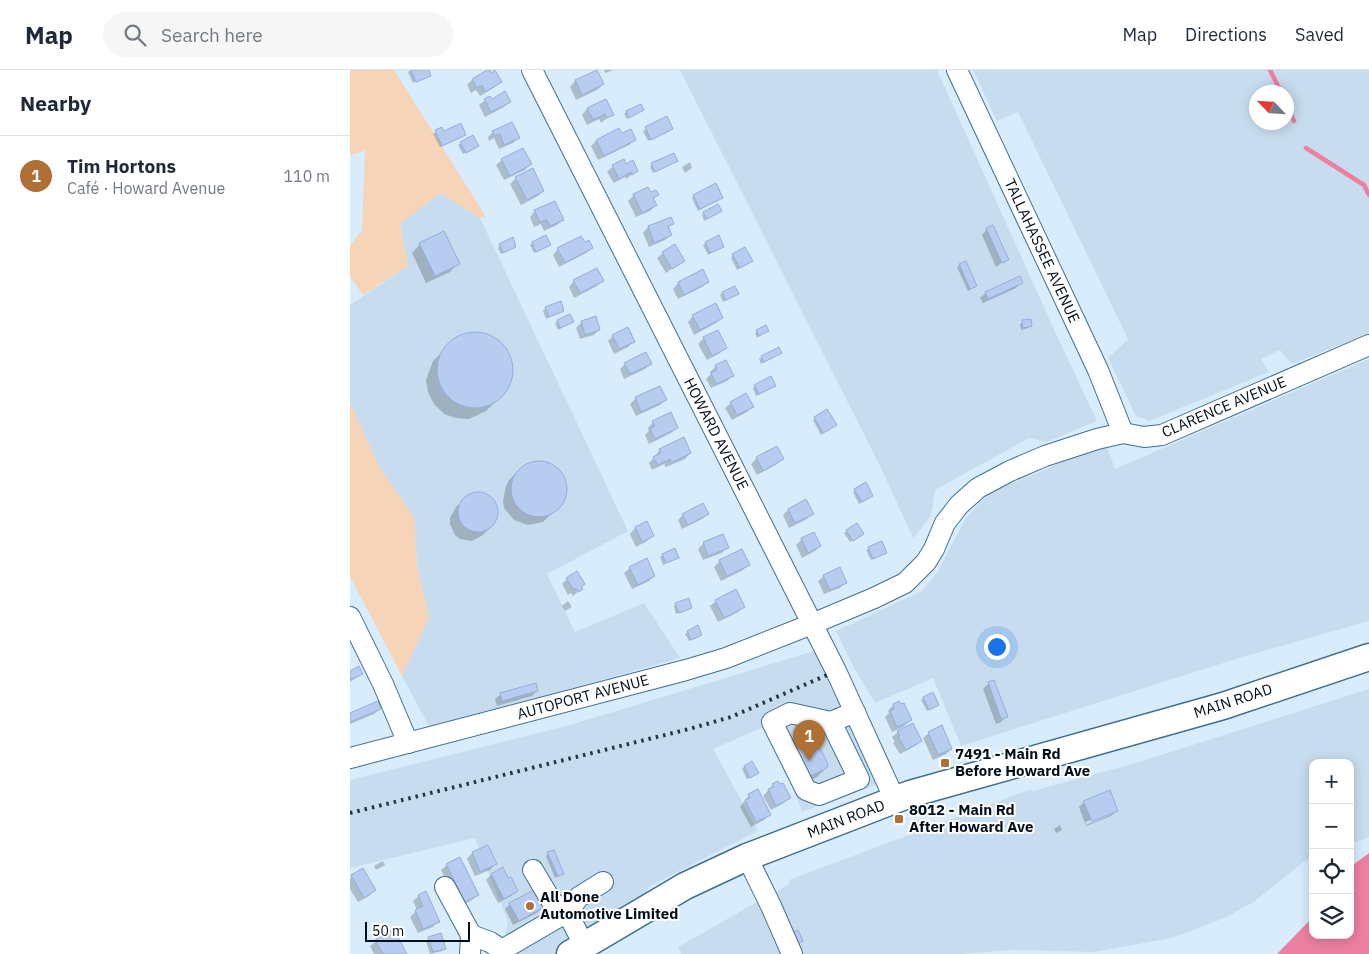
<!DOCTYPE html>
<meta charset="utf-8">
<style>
:root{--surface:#fff;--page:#f6f6f7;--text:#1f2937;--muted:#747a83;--line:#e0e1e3;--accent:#ae7035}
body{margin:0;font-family:"IBM Plex Sans",sans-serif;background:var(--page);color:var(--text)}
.controls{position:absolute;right:15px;bottom:15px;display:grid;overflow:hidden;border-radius:10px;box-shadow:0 2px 12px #0003}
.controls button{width:45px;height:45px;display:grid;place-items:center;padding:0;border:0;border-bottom:1px solid var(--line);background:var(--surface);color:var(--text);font:25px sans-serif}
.compass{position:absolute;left:899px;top:15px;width:45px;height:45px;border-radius:50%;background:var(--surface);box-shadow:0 2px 12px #0003;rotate:295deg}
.scale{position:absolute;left:15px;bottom:12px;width:105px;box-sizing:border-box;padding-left:5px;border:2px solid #000e1b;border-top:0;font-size:14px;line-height:18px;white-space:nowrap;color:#000e1b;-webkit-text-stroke:4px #fff;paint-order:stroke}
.you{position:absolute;left:646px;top:576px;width:18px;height:18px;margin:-12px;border:4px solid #fff;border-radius:50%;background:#1a73e8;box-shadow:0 0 0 8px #1a73e833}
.badge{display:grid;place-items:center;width:32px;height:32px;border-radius:50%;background:var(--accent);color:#fff;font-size:16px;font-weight:700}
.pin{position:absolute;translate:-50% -41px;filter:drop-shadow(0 1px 2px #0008)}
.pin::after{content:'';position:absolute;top:26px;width:18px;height:15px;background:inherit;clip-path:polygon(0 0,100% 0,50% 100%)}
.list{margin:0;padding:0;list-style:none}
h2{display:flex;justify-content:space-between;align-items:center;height:65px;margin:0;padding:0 20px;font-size:21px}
h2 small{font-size:16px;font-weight:400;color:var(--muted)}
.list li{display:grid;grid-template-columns:32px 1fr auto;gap:15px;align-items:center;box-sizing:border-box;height:80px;padding:0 20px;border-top:1px solid var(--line)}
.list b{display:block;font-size:19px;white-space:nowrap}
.list p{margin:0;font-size:16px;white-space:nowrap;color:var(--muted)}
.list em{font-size:16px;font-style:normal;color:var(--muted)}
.icon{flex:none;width:28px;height:28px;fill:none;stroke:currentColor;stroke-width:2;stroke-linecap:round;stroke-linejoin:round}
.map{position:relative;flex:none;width:1019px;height:884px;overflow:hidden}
header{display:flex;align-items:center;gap:30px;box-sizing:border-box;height:70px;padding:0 25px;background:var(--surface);border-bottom:1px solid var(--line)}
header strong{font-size:24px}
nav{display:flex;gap:28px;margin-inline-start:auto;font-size:18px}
.search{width:350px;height:45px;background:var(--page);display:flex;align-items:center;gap:12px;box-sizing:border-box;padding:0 18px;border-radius:28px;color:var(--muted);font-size:19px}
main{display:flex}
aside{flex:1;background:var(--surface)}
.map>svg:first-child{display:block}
.built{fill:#c7dcee;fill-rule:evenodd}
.green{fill:#f6d4b8}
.water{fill:#ed80a2}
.shadow{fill:#0003;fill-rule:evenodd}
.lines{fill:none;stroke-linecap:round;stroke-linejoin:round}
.stream{stroke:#ed80a2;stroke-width:4.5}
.building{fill:#b8ccf0;stroke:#92aede}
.minor-casing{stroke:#3e6f92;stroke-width:22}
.major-casing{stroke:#3e6f92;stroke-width:29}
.minor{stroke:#fff;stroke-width:20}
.major{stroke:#fff;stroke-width:26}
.rail{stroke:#263543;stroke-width:4;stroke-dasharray:2.5 5;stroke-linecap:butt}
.poi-dot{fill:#ae7035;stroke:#fff;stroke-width:2}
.labels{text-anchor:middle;stroke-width:4;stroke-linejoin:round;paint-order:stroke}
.street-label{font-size:15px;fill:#000e1b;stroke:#fff}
.poi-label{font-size:15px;font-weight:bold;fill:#000e1b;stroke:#fff;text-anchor:start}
</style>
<header>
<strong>Map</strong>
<div class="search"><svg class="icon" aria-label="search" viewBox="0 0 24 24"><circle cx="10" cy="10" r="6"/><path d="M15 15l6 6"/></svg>Search here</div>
<nav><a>Map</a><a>Directions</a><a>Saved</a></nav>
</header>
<main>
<aside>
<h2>Nearby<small></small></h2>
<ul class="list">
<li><span class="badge">1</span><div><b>Tim Hortons</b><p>Café · Howard Avenue</p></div><em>110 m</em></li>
</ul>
</aside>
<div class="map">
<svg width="1019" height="884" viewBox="0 0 1019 884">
<rect width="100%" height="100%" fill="#d8ecfc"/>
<g class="built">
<path d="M330,0H587L708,268L747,351L697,372L679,368L585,420L581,446L563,468L532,400Z"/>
<path d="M623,0H1019V263L942,294L930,280L911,289L919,302L799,351L786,346L758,288L778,269L668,42L647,51ZM906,22H936V52H906Z"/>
<path d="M90,123L130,148L278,461L197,504L225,562L294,533L330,588L80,658L52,606L79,548L67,495L64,447L30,398L0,333V235L58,196L50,154Z"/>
<path d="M1019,289V551L889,588L611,676L583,608L525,633L503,596L486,561L572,521L587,503L615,449L639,423L756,374L765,399Z"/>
<path d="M474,578L534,712L452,742L418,655L363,679L408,761L300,816L282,842L209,884H163L153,875L158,852L125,768L0,798V710L220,655Z"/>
<path d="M1019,619V767L1000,774V693H963V787L956,790L905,831L877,847L822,868L744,882L661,880L609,884H331L328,877L439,814V810L681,719L683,721L789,692Z"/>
</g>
<g class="green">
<path d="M0,0H44L136,147L130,148L90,123L50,154L58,196L13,225L0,206V176L12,160L15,80L0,86Z"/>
<path d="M0,333L30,398L64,447L67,495L79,548L52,606L0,506Z"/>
</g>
<path class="water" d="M1019,783V884H927L963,847V865H1000V797Z"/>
<g class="shadow">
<path d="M60,0H77L80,5L63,13L58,2Z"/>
<path d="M138,0L141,4L151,11L145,17L130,26L126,20L121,23L117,15L122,10Z"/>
<path d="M254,0H264L255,3Z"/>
<path d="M247,1L253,14L247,20L226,30L220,17L225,11Z"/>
<path d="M140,27L141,30L159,31L154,37L135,47L129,35Z"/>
<path d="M255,31L262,44L251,53L249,49L237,55L232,45L237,39Z"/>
<path d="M293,40L277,49L274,44L276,42Z"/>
<path d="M316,48L319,61L298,71L293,61Z"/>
<path d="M91,59L93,63L112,67L90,77L83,64Z"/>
<path d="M143,62L168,68L163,73L149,79L144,68L139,71L138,67Z"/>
<path d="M272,65L284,69L279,75L248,90L241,76L246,71Z"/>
<path d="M123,66L125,78L113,84L108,75Z"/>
<path d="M152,90L180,94L175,100L154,110L146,95Z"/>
<path d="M326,91L303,103L300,97L302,94Z"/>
<path d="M340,92L342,98L335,103L332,97Z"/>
<path d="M263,96H276L287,101L276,109L275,107L264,113L257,102Z"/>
<path d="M182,100L193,121L188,126L171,135L160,114L166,108Z"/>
<path d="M300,124L307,125L303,130L306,135L300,141L286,147L278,131L284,125Z"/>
<path d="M344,126L372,128L348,141L342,128Z"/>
<path d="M185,141L212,150L207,155L194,161L191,154L184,157L180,147Z"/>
<path d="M371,141L354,151L352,145L354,143Z"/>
<path d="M320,148L322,153L318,158L321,165L315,170L299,177L293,163L298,157Z"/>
<path d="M637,159L657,189L646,197L632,165Z"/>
<path d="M182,173L199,175L184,183L180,175Z"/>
<path d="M356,173L373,176L358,185L353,175Z"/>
<path d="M70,174L108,193L100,202L76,213L62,183Z"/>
<path d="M234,174L242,178L236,183L209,197L203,185L208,179Z"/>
<path d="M150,175L165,177L151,184L148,178Z"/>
<path d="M313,183L333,191L316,203L307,188Z"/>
<path d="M383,185L401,191L387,200L381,188Z"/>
<path d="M610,195L626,216L623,218L618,221L607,197Z"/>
<path d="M352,201L358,212L352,217L328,229L323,219L328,213Z"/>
<path d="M224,211H252L247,216L224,228L219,217Z"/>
<path d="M671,212L666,218L633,233L630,228L636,223Z"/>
<path d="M372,223L388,224L373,232L370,225Z"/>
<path d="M196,238L213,241L196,249L193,241Z"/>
<path d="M219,246L222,252L208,260L205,253Z"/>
<path d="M343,246L372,248L366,253L344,265L338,252Z"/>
<path d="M232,252L249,260L244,265L230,269L226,258Z"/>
<path d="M673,252L681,256L678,258L671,260L670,254Z"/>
<path d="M368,261L376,278L370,283L357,290L348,274L354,268Z"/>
<path d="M407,261H417L407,268L405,263Z"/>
<path d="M124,263L136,264L147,270L156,279L161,291L162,308L157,320L136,341L119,349L106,348L94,344L84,334L78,322L76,310L83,291L104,270L111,266Z"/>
<path d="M263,266L283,272L278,277L264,284L258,271Z"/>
<path d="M431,283L411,294L409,289L412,287Z"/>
<path d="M275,294H300L295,299L274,309L270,299Z"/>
<path d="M366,296L382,306L377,311L361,318L356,309L361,304L360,302Z"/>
<path d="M405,316L422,318L406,326L403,318Z"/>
<path d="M286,328L315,330L310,335L286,346L280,334Z"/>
<path d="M381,333L402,337L397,342L382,350L375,338Z"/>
<path d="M465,348L485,355L471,365L463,350Z"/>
<path d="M303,352L327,357L321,363L299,374L295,365L299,361L298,358Z"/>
<path d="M310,380L340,383L335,389L316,397L314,394L302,400L299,393Z"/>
<path d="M407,388L433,389L427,394L407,405L401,394Z"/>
<path d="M187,392L201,395L207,399L214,410L216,416L214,429L211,434L193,452L178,455L164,450L154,438L153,431L156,416L159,410L168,401L180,393Z"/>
<path d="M505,420L519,428L509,434L503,422Z"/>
<path d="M121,424H133L139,426L144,431L147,444L142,456L133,465L122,471L110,469L105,465L100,454V448L106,437Z"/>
<path d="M456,431L462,443L457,449L439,458L433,445L438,440Z"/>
<path d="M357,444L352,449L332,459L328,450L333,445Z"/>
<path d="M296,453L303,466L297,471L286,477L280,464L285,458Z"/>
<path d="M497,461L510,466L500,472L494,463Z"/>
<path d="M464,463L470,476L465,481L452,488L446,475L451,470Z"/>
<path d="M354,473L377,477L372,483L353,490L348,479Z"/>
<path d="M519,478L536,483L521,490L516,480Z"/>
<path d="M313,485L327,488L313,495L310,487Z"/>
<path d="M370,491L398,495L393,500L371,511L364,497Z"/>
<path d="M280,498L304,506L299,511L282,519L274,503Z"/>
<path d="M474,506L495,512L490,518L474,524L468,511Z"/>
<path d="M217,509L231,519L223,526L221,523L218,525L212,514Z"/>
<path d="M218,531L222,537L215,541L212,536Z"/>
<path d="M366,531L393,536L388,542L368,552L360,536Z"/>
<path d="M326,534L341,538L326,544L324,536Z"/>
<path d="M338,562L349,567L339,571L335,564Z"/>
<path d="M0,602L12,604L0,612Z"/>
<path d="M643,612L656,647L651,652L646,654L633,619L638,614Z"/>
<path d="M187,621L182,626L147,636L145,629L151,624Z"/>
<path d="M573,628L585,637L577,641L571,630Z"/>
<path d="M543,635L560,650L553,657L542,662L535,647L539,643L538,641Z"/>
<path d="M30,639L24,644L0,654V644Z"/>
<path d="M548,662L571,671L565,676L550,684L543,673L545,672L542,667Z"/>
<path d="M579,663L601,679L596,684L583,690L573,668Z"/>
<path d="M433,690L476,698L467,707L446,717L442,715L432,696Z"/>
<path d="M394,697L405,705L397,709L392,699Z"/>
<path d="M423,715L439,728L434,733L421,740L413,726Z"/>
<path d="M399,725L420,744L414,750L401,757L390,737Z"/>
<path d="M734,732L767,740L761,746L736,756L729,737ZM762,742V744L736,755L735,752Z"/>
<path d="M710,755L712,760L706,763L704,759Z"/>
<path d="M138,776L145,794L140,800L125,806L117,789L122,783Z"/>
<path d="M198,783L212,804L205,808L196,786Z"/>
<path d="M33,791L35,795L26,800L24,796Z"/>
<path d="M97,795L128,825L122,830L109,837L91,800Z"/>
<path d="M13,800L25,820L19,826L8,832L0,819V808Z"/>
<path d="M141,805L157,810L167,821L161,826L148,833L136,810Z"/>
<path d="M69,826L88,851L83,857L68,863L60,847L67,840L63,831Z"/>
<path d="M160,834L193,837L187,843L163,855L155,839Z"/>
<path d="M79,868L94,878L92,881L80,884L76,871Z"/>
<path d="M26,871L56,884H24L20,876Z"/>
</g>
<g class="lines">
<g class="stream">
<path d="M920,0L931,22"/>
<path d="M936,35L944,51"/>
<path d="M956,78L1014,115L1019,125"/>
</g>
</g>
<g class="building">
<path d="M61,0H79L81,6L66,12Z"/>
<path d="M137,0H140L141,3L145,0L152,12L135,22L132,15L127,18L122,9Z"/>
<path d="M247,0L254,14L232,25L225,10Z"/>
<path d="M155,21L161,32L141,42L134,29L140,26L142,29Z"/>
<path d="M256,29L264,45L257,48L255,44L243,50L237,38Z"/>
<path d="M291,34L294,40L279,48L276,41Z"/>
<path d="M317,46L323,59L301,70L295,57Z"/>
<path d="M162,52L170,68L154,75L150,64L145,66L142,61Z"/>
<path d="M111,53L116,65L92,76L85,60L92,57L94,61Z"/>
<path d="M269,58L272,63L281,59L286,70L254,86L246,70Z"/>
<path d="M123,65L129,76L116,83L110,72Z"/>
<path d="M173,78L182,94L160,106L151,89Z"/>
<path d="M324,83L328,91L305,102L301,93Z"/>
<path d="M274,89L276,94L283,90L288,101L282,105L281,102L269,109L262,95Z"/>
<path d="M183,98L194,121L177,130L165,107Z"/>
<path d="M366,113L373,128L350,139L343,125Z"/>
<path d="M298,117L301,122L306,120L309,125L303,128L307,135L292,143L283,124Z"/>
<path d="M205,131L214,150L200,156L197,150L190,152L184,140Z"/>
<path d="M368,134L372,141L357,149L353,142Z"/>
<path d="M321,147L324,154L318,156L322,165L304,173L298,156Z"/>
<path d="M643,155L659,190L652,193L636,158Z"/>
<path d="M94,161L110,194L85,206L69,173Z"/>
<path d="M196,165L201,175L186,182L182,172Z"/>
<path d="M369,165L374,177L360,183L355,172Z"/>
<path d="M231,166L235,172L239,170L243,178L215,193L207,178Z"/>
<path d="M163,167L166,177L153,183L149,174Z"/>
<path d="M325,174L335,191L322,199L312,182Z"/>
<path d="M395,177L403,191L390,198L382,184Z"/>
<path d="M616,191L627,216L620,219L609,194Z"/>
<path d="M247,198L254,211L230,223L223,210Z"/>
<path d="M353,199L359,212L334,225L328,212Z"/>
<path d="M670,206L673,213L638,229L635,222Z"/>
<path d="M385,216L389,224L376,230L372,222Z"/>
<path d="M211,231L214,241L199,247L195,237Z"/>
<path d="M366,233L373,248L350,260L342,245Z"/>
<path d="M220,244L224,252L210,258L207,250Z"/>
<path d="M246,246L250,260L235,265L231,251Z"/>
<path d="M681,249L682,256L673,258L672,250Z"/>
<path d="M416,255L419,261L409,266L406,260Z"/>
<path d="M278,257L285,272L269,279L262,265Z"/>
<path d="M368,260L377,278L362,286L353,267Z"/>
<circle cx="125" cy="300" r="38"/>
<path d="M429,277L432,283L414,292L411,286Z"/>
<path d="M296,282L302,294L280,304L274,293Z"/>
<path d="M376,290L384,306L366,314L361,303L367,300L365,295Z"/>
<path d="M421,306L426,316L409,324L404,315Z"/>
<path d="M310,316L317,330L291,342L285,327Z"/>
<path d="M396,323L404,337L387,345L380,332Z"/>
<path d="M477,339L487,355L473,363L464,347Z"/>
<path d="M321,342L328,358L305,369L300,359L305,356L302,351Z"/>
<path d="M334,367L341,383L321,393L320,389L308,395L303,387L311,383L309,379Z"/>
<path d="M427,376L434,389L413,401L406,387Z"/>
<circle cx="189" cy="419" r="28"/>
<path d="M516,412L523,426L512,432L504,419Z"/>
<circle cx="128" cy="442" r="20"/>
<path d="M456,429L464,444L445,453L438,439Z"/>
<path d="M353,433L359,444L338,455L332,444Z"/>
<path d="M297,451L304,466L292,472L285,457Z"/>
<path d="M507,453L514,464L503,471L496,460Z"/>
<path d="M464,462L471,476L458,483L451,468Z"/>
<path d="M373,464L379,478L358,486L353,472Z"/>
<path d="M532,471L537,483L523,489L518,477Z"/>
<path d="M325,478L329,488L316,493L312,484Z"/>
<path d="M392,479L400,495L377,506L369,490Z"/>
<path d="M297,488L305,506L288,515L279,497Z"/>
<path d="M490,497L497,513L480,520L473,505Z"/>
<path d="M227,501L235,514L231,517L233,519L229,522L226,518L224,520L216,508Z"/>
<path d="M386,519L395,537L374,548L365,530Z"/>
<path d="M339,528L342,538L329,543L325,533Z"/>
<path d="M348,555L352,565L341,570L337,561Z"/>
<path d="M9,596L13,604L0,610V601Z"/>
<path d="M644,610L658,647L651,649L638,612Z"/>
<path d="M186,613L188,621L152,631L150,623Z"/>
<path d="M583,622L589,635L579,640L573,627Z"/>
<path d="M28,631L31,639L0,652V643Z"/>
<path d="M549,631L551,634L554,633L562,650L547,657L540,641L544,639L543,634Z"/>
<path d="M563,653L572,671L556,680L548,667L550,666L547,661Z"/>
<path d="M592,655L602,679L588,685L578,662Z"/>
<path d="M463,670L467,678L471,680L478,694L477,698L455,709L441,681Z"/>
<path d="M402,691L409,703L400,708L394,696Z"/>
<path d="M428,711L430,714L433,713L441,728L426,736L418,719L424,717L422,714Z"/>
<path d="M408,719L421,745L406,752L395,730L400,728L398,724Z"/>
<path d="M760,720L768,741L742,751L733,731Z"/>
<path d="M138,775L147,794L130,802L122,782Z"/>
<path d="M204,780L214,804L208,806L197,782Z"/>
<path d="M110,787L129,825L115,832L96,794Z"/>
<path d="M153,797L158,808L161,807L168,821L154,829L141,804Z"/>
<path d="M13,798L26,820L14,828L1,805Z"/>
<path d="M184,820L194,837L169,851L159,833Z"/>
<path d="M76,821L90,852L73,859L65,840L73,836L68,825Z"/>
<path d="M44,859L57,884H33L25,870Z"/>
<path d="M448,860L453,871L441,877L436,865Z"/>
<path d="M91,863L96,879L83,882L78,867Z"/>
</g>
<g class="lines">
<g class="minor-casing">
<g id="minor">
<path d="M182,0L486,601L545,730"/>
<path d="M607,0L748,300L773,363"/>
<path d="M0,547L33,614L58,673"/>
<path d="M481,652L509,709L469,725L456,720L422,652L440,643L481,652L505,642"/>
<path d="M0,688L336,600L376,588L462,554L524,528L555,513L576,492L584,479L595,453L609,435L628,418L660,401L695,386L747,369L773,363L794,367L812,365L1019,275"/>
<path d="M397,787L421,836L442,884"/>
<path d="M183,800L202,832L217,842L234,875"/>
<path d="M95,817L121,865L120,884"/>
<path d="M121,865L140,872L152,880"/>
<path d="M154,884L152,880L217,842L229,827L253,812"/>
</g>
</g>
<g class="major-casing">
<path id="major" d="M220,884L335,816L397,787L560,724L873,636L1019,587"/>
</g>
<use href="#minor" class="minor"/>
<use href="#major" class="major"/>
<path class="rail" d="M0,743L339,659L381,647L477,605"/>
</g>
<g class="poi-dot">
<rect x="590" y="688" width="10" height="10" rx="2.5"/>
<rect x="544" y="744" width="10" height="10" rx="2.5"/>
<circle cx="180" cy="836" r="5"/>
</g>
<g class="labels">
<g class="street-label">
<text transform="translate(692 181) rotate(65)" y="5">TALLAHASSEE AVENUE</text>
<text transform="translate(874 337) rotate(-23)" y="5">CLARENCE AVENUE</text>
<text transform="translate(366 364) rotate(63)" y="5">HOWARD AVENUE</text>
<text transform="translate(233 627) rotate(-15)" y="5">AUTOPORT AVENUE</text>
<text transform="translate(883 631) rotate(-18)" y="5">MAIN ROAD</text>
<text transform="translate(496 749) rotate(-21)" y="5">MAIN ROAD</text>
</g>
<g class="poi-label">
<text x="605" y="689">7491 - Main Rd<tspan x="605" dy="17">Before Howard Ave</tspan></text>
<text x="559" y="745">8012 - Main Rd<tspan x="559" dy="17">After Howard Ave</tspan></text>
<text x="190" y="832">All Done<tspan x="190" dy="17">Automotive Limited</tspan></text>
</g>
</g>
</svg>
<div class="controls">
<button>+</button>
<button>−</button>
<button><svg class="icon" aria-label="locate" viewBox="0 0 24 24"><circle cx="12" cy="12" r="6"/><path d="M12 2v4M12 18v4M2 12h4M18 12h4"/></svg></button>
<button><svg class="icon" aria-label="layers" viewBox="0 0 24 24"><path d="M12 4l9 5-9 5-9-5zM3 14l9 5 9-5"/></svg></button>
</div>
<svg class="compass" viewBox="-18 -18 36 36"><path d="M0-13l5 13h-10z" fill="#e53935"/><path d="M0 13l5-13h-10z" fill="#747a83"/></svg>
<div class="scale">50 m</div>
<div class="you"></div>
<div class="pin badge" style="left:459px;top:691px">1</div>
</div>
</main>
